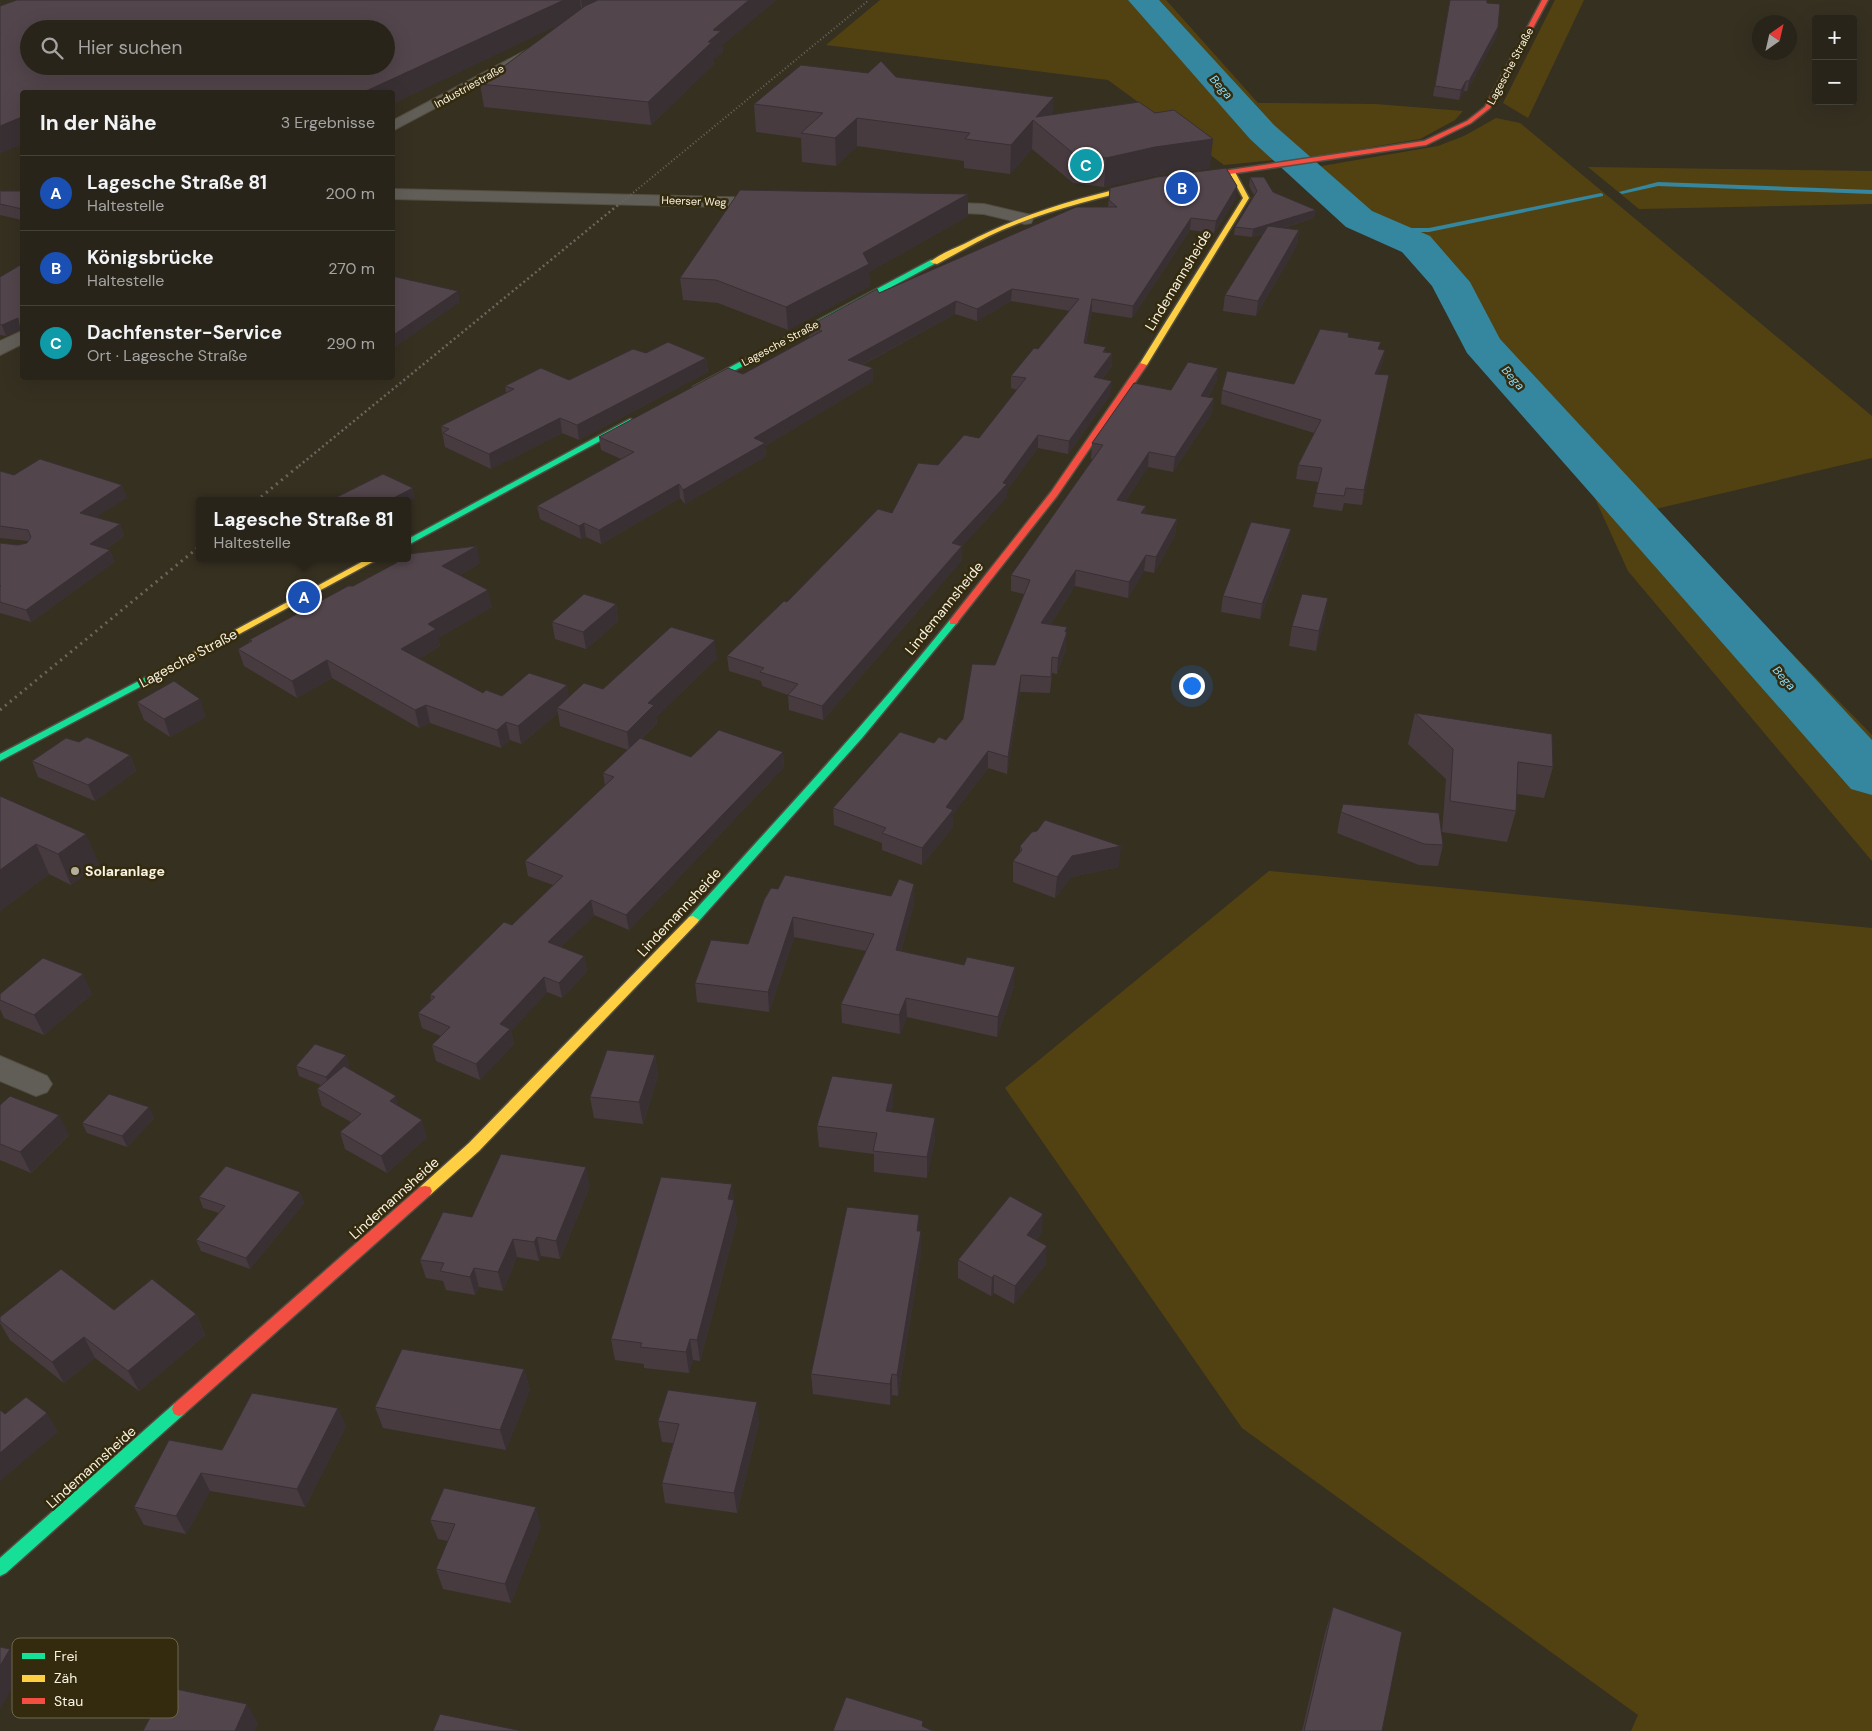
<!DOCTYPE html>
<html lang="de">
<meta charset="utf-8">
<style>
:root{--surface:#282419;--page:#302c22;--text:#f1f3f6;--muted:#a5a4a2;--line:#444138;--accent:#b4ae9e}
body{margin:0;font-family:"DM Sans",sans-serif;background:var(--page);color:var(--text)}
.controls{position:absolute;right:15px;top:15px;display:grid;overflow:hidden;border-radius:5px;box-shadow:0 5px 20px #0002}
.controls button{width:45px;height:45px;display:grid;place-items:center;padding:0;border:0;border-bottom:1px solid var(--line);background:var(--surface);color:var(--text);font:25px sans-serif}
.compass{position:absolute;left:1752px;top:15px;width:45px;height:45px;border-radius:50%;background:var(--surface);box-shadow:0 5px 20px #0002;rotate:34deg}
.you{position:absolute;left:1191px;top:685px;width:18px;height:18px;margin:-12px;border:4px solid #fff;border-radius:50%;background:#1a73e8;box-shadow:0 0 0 8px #1a73e833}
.badge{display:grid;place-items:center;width:32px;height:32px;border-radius:50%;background:var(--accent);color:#fff;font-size:16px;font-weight:700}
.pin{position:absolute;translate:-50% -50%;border:2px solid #fff;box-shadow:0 1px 5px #0006}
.popup{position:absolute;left:196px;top:497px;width:215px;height:65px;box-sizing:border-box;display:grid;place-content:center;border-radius:5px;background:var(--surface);filter:drop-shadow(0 1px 4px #0005);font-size:16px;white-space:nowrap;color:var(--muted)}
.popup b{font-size:19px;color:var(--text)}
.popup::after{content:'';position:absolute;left:50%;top:100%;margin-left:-10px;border:10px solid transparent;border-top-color:var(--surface)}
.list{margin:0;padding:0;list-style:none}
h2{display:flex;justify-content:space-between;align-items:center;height:65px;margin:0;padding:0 20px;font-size:21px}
h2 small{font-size:16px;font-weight:400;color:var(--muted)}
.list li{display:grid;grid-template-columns:32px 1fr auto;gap:15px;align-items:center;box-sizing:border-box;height:75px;padding:0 20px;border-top:1px solid var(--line)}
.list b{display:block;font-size:19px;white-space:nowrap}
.list p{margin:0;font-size:16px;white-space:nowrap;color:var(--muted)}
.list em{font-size:16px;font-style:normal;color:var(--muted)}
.icon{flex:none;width:28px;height:28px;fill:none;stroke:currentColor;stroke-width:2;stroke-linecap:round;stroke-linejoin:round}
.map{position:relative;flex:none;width:1872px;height:1731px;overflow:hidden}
.search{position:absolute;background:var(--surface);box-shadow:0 5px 20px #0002;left:20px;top:20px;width:375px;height:55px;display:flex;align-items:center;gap:12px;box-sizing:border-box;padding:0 18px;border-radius:28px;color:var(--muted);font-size:19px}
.panel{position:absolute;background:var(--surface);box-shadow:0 5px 20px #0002;left:20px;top:90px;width:375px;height:290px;border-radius:5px}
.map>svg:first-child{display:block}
.green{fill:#534211}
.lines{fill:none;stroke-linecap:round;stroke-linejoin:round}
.stream{fill:#35869f;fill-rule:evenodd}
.river{fill:#35869f;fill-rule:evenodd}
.street-casing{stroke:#534e41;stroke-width:2}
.fast-casing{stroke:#534e41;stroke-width:3}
.slow-casing{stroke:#534e41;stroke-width:3}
.jam-casing{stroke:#534e41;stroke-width:3}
.street{fill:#615e58;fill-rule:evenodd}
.fast{fill:#16e098;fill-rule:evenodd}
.slow{fill:#ffcf43;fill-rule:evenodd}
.jam{fill:#f24e42;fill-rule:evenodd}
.rail-far2{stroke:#6b675d;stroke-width:2;stroke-dasharray:1 2.5;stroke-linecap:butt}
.rail-far1{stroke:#6b675d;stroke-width:2.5;stroke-dasharray:2 3;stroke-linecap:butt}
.rail{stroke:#6b675d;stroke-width:3;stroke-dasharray:2 4.5;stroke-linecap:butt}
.wall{fill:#473b40}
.shaded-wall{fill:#393034}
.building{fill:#52454b;stroke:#393034;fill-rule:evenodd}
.poi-dot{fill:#b4ae9e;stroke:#342a0e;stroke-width:2}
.labels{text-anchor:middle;stroke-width:5;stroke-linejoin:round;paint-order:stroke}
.far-street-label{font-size:11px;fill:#f8f2e1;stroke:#342a0e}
.far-water-label{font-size:12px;font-style:italic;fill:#87d8f4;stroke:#342a0e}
.street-label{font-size:14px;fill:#f8f2e1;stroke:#342a0e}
.poi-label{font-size:14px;font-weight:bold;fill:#f8f2e1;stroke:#342a0e;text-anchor:start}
.key{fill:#342a0e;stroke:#6f664d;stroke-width:1}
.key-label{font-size:14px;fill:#f8f2e1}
</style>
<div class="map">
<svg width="1872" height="1731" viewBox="0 0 1872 1731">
<rect width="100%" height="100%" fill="#363021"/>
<g class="green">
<path d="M880,0H1166L1258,103L1375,104L1463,111L1455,120L1420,139L1317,156L1224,165L1108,80L826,45Z"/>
<path d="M1555,0H1584L1528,118L1503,103Z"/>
<path d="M1496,118L1520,123L1872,416V458L1651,510L1872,735V861L1628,571L1583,472L1649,508L1603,458L1490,342L1459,280L1424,241L1366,216L1310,168L1438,146L1464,136Z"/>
<path d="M1588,167L1872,171V204L1639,209Z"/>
<path d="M1269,871L1872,928V1731H1631L1638,1715L1242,1428L1005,1088Z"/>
</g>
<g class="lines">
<g class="stream">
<path d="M1658,182L1872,190V194L1658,186L1622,194L1619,192Z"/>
<path d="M1601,193L1603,194V196L1429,232H1383L1380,230L1383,228H1429Z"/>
</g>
<path class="river" d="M1128,0H1159L1274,125L1372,211L1430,236L1470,282L1500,339L1872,740V795L1851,789L1467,353L1432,286L1402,252L1346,227L1250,139Z"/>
<g class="street-casing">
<g id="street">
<path d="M536,45L541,46L543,49L541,52L392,131V121Z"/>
<path d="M392,189L769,198L775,200L777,203L775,206L769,208L392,199Z"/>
<path d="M930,202L984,204L1031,215L1033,219L1031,223L1025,224L984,214L924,211L922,207L924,203Z"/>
<path d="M22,331V344L0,355V341Z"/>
<path d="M0,1056L47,1076L52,1084L47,1092L36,1096L0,1081Z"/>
</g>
</g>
<g class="fast-casing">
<g id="fast">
<path d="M931,260L938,262L700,389L693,387Z"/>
<path d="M630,419L637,421L408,545V539Z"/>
<path d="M953,619L958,622L956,624L862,738L697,923H689L687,920L689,917C777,819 867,723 950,620Z"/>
<path d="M190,654L193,655L195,657L193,659L0,761V754Z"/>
<path d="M179,1402L184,1404L186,1409L184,1414L6,1573L0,1576V1558L174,1404Z"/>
</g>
</g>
<g class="slow-casing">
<g id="slow">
<path d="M1232,170L1235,172L1249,198L1147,365L1140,367L1139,365L1243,198L1229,172Z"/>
<path d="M1146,183L1148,184V186C1098,198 1049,210 1002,230C979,240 958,253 937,264L930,262C940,254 953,249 964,244C1021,214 1083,196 1146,183Z"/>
<path d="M369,558H380L193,659H187L185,657Z"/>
<path d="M693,916L699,920L697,923L479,1151L430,1195L425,1196L420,1195L418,1191L420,1187L469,1143L689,917Z"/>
</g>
</g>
<g class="jam-casing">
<g id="jam">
<path d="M1542,0H1548L1490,108L1471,123L1426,145L1216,176L1213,174L1216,172L1424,141L1467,121L1485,107Z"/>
<path d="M1140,363L1147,365L1057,496L956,624H950V620L1051,492Z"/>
<path d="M425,1186L430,1187L432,1191L430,1195L184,1414L179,1416L174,1414L172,1409L174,1404L420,1187Z"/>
</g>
</g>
<use href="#street" class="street"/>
<use href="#fast" class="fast"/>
<use href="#slow" class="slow"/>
<use href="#jam" class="jam"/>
<path class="rail-far2" d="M617,206L869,0"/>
<path class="rail-far1" d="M299,466L618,205"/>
<g class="rail">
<path d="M256,501L300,465"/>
<path d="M0,710L200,546"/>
</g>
</g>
<g class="wall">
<path d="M17,0H776L722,45L723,52L713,60L714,64L651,125L484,107L480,84L564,22L392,104V92H22V144L0,153V6Z"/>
<path d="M1450,0L1487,3L1498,27L1496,37L1467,91H1464L1459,100L1433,96Z"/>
<path d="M896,77L1053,115L1210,168L1153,176L1104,187L1073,183L1032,149L1010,174L964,168V161L857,146L836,166L802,162L801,138L756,132L754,104Z"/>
<path d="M1250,177L1314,218L1283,228L1299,230L1297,245L1256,316L1223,311L1225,295L1263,234L1252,237L1234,235L1235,227L1254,195L1249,186Z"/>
<path d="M1110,188L1236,198L1214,233L1190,230L1132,318L1092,312L1086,343L1106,352L1112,353V366L1102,379L1111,394L1068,454L1038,448L1007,490V497L962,546V560L823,720L789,710L788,695L762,686L761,681L729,671L727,656L787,602L892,513L938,465L979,438L1017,390L1011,388V376L1038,349L1070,311L1011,301L977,321L955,314L862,365L873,381L765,446L766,456L685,504L680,498L601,544L586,537L581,539L540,519L537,506L621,459L601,450L599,437L743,374L809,338V326L879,293L1108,207Z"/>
<path d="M0,191H22V220L0,215Z"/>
<path d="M968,194V216L869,272L870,286L788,330L718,303L683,300L680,278Z"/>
<path d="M22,264V337L20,330L6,336L0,335V277Z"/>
<path d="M1349,337L1379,350H1385L1382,364L1378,374L1386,389L1362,505L1344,503L1342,511L1313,507L1318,482L1296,479L1298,465L1314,433L1221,404L1222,390L1294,384Z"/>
<path d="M646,353L706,358L708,372L579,440L562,433L491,469L445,447L441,426L506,393L505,386L569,380Z"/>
<path d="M1218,368L1216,383L1208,397L1212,413L1173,472L1148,467L1125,502L1146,506L1145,514L1177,519L1175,535L1154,573L1144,571L1128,598L1075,586L1050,625L1066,632V649L1057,674L1052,673L1050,693L1020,692L1007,774L988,768L953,814V827L922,865L882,850V843L834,825L833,808L934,743L946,740L963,719L995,665L1024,594L1011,591V575L1093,459H1091L1092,443L1171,390Z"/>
<path d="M0,471L14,475L127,497L96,517L120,524L124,536L106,549L110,550L114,562L31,622L0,613V543L18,545L27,543L28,541L0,538Z"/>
<path d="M1291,529L1288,544L1260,619L1221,612L1223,596Z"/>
<path d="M480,563L460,575L492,607L438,638L440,646L419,659L483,693L502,696L569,697L603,689L717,658L656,717L657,723L641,739L691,757L783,752L784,767L629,930L594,915L561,947L584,956L587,971L562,998L547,992L511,1031L514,1044L480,1080L436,1061L432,1045L441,1036L422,1028L418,1013L431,1000L430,995L512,925L553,885L528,876L525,861L605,786L603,773L628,750L560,726L558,713L521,744L510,740L501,748L430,723L419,728L332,678L297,698L244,666L238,649L249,643V640L353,586Z"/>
<path d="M616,604L618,621L586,649L555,639L552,622Z"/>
<path d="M1325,618L1316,651L1289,646L1292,626Z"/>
<path d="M137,702L206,717L170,737L144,720Z"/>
<path d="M1415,713L1553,767L1544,798L1517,794L1516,811L1507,842L1442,832L1446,779L1408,744Z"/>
<path d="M79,742L130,755L136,771L95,801L38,777L32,761Z"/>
<path d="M0,796L99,864L71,885L49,874L0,911Z"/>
<path d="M1341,812L1443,845L1438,866L1419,865L1337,833Z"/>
<path d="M1020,846L1119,867L1071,877L1055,898L1013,882V861L1020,852Z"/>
<path d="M914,884V903L901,951L1014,986L997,1037L907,1017L900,1034L842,1023L841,1004L866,951L794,937L769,1012L697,1002L695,983L748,944L778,889L891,896Z"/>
<path d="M0,994H92L44,1035L4,1018L0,1009Z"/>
<path d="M346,1055L349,1066L347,1068L399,1106L427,1137L387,1173L345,1149L340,1132L351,1122L322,1106L317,1089L321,1085L299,1076L296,1066Z"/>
<path d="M655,1055L658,1076L643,1124L594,1118L590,1097Z"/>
<path d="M0,1105L69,1135L31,1173L0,1160Z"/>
<path d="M893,1105L891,1112L935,1118V1139L927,1178L874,1172V1154L819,1147L817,1126Z"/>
<path d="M154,1118L127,1147L87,1133L82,1123Z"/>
<path d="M590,1186L560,1259L541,1256L539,1261L517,1257L503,1291L479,1287L475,1295L446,1290L443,1281L426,1278L420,1260L472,1217Z"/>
<path d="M300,1192L304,1203L250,1269L201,1251L196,1240L219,1213L203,1208L199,1197Z"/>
<path d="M733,1200L737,1221L700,1361L693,1360L689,1373L644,1368V1364L615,1360L611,1339Z"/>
<path d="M919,1231H921V1252L898,1396L892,1395L890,1405L813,1394L811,1374Z"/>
<path d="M1042,1232L1036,1240L1046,1264L1014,1304L994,1293L991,1296L958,1278V1260Z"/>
<path d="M114,1310L196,1314L205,1335L139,1391L95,1358L64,1383L10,1340L0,1323V1317Z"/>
<path d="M524,1369L530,1390L506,1450L383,1428L375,1407Z"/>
<path d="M658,1421L759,1422L737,1513L665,1503L662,1483L673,1443L662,1442Z"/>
<path d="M346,1426L305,1507L210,1491L186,1534L144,1525L134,1507L222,1450Z"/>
<path d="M430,1520L541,1526L511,1603L443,1589L436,1569L448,1541L438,1539Z"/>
<path d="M1333,1607L1382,1731H1302L1325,1633Z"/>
</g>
<g class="shaded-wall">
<path d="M564,0H580L582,14L392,104V92H364Z"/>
<path d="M581,0H611L583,15Z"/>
<path d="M749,0H776L722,45L723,52L713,60L714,64L651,125L648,102L713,30Z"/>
<path d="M1498,27L1496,37L1467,91L1469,81Z"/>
<path d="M1466,81L1464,91L1459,100L1461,90Z"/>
<path d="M1054,97L1052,125L1036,117Z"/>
<path d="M22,117V144L0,153V126Z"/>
<path d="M857,118V146L836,166L835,138Z"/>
<path d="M1033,120L1032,149L1010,174L1011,145Z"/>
<path d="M1213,139L1210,168L1153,176L1104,187L1106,158L1155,147Z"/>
<path d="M1237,186L1236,198L1214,233L1216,221Z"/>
<path d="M968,194V216L869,272L870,286L788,330L786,307L863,253Z"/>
<path d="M1316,210L1314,218L1252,237L1253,229Z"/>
<path d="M1191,218L1190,230L1132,318L1133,306Z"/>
<path d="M1299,230L1297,245L1256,316L1258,301Z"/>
<path d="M1012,289L1011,301L977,321V309Z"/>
<path d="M458,291L460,302L392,349V336Z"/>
<path d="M1092,299V312L1083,356L1084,343Z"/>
<path d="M956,301L955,314L848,372V360Z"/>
<path d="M18,318L22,329L6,336L2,325Z"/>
<path d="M1385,350L1382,364L1373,388L1375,374Z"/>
<path d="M1112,353V366L1093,390L1094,377Z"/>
<path d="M706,358L708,372L579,440L577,425Z"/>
<path d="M873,368V381L765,446L766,456L685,504L683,490L754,438Z"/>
<path d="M1218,368L1216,383L1199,411L1201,396Z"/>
<path d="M1389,375L1386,389L1362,505L1364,490Z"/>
<path d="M1112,381L1111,394L1068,454L1069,441Z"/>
<path d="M1214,398L1212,413L1173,472L1175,457Z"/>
<path d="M560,418L562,433L491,469L489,454Z"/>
<path d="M1038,435V448L1007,490V497L952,557V543L1003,483Z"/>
<path d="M1149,452L1148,467L1116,516L1117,500Z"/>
<path d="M679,484L680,498L601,544L599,530Z"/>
<path d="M122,485L127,497L84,525L80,513Z"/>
<path d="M413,488L415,498L408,502V501H388Z"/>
<path d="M1146,506L1145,522L1141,513Z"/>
<path d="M1177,519L1175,535L1154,573L1156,557Z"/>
<path d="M584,523L586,537L581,539L579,526Z"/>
<path d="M120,524L124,536L94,557L90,544Z"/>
<path d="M1291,529L1288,544L1260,619L1262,604Z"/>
<path d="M477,546L480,563L446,583L442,566Z"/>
<path d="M962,546V560L823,720L822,706Z"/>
<path d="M110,550L114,562L31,622L26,610Z"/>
<path d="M1146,555L1144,571L1128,598L1129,582Z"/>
<path d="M1076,570L1075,586L1040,640L1041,623Z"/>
<path d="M488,590L492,607L438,638L440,646L406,667L401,649L428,624Z"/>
<path d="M1328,598L1325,618L1316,651L1319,631Z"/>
<path d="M616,604L618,621L586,649L583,632Z"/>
<path d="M1067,627L1066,635L1067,632L1066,649L1057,674L1058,658Z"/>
<path d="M715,640L717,658L656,717L657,723L629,750L627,732L648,703Z"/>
<path d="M327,660L332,678L297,698L292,681Z"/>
<path d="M1021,675L1020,692L1007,774L1008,757Z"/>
<path d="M567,685L570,703L557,708L558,713L521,744L518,726Z"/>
<path d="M200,699L206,717L170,737L164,719Z"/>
<path d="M426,705L430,723L419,728L415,710Z"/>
<path d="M506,722L510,740L501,748L497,730Z"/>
<path d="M988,751V768L953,814V827L922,865V848L946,807Z"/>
<path d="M783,752L784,767L629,930L626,915Z"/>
<path d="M130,755L136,771L95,801L88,785Z"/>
<path d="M86,834L99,864L71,885L58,854Z"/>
<path d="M36,844L49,874L0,911V870Z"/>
<path d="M1121,846L1119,867L1071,877L1055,898L1057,877L1072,856Z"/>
<path d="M914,884V903L896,969V950Z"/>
<path d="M591,900L594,915L551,957L548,942Z"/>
<path d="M793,917L794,937L769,1012L768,992Z"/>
<path d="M584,956L587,971L562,998L559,983Z"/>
<path d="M1015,967L1014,986L997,1037L998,1017Z"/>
<path d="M83,974L92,994L44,1035L34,1015Z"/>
<path d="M544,977L547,992L511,1031L514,1044L480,1080L476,1064L500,1024Z"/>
<path d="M906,998L907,1017L900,1034L899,1015Z"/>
<path d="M346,1055L349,1066L329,1088L326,1077Z"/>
<path d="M655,1055L658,1076L643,1124L639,1102Z"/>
<path d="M893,1084V1105L887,1132L886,1111Z"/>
<path d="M396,1096L401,1113L390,1101Z"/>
<path d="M149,1107L154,1118L127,1147L122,1136Z"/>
<path d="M59,1115L69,1135L31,1173L20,1152Z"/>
<path d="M935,1118V1139L927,1178V1157Z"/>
<path d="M422,1120L427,1137L387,1173L381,1156Z"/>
<path d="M586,1167L590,1186L560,1259L556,1241Z"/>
<path d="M732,1184L737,1221L700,1361L697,1340Z"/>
<path d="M300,1192L304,1203L250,1269L246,1258Z"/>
<path d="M1043,1214L1042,1232L1026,1253L1027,1235Z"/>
<path d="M919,1215V1236L917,1231Z"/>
<path d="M921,1231V1252L898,1396L897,1375Z"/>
<path d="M537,1237L541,1256L539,1261L534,1242Z"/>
<path d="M513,1239L517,1257L503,1291L498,1272Z"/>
<path d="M1047,1246L1046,1264L1014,1304L1015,1286Z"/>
<path d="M474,1268L479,1287L475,1295L470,1277Z"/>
<path d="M994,1275V1293L991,1296L992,1278Z"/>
<path d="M196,1314L205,1335L139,1391L128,1371Z"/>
<path d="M84,1337L95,1358L64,1383L52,1362Z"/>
<path d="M690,1339L693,1360L689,1373L686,1352Z"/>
<path d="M524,1369L530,1390L506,1450L500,1430Z"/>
<path d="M892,1374V1395L890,1405V1384Z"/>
<path d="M757,1402L759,1422L737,1513L734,1493Z"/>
<path d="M338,1408L346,1426L305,1507L297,1489Z"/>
<path d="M47,1413L58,1432L0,1481V1453Z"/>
<path d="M201,1473L210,1491L186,1534L176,1516Z"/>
<path d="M536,1507L541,1526L511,1603L505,1584Z"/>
<path d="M10,1649L24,1668L0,1709V1666Z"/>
<path d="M247,1704L258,1723L254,1731H235Z"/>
</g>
<g class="building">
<path d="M17,0H564L364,92H22V117L0,126V6ZM29,29H386V66H29Z"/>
<path d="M598,0H749L713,30L721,31L708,42H712L648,102L480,84L585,6Z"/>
<path d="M1450,0H1487V3L1500,4L1498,27L1469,81H1466L1461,90L1435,86Z"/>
<path d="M881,61L896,77L1054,97L1036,117L1139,102L1155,113L1174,110L1213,139L1155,147L1106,158L1074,154L1033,120L1011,145L965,139L970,133L857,118L835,138L801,133L823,113L754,104L801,65L868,73Z"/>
<path d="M1226,168L1237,186L1216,221L1191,218L1133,306L1092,299L1084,343L1106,347L1103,352L1112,353L1094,377L1112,381L1069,441L1038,435L1003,483L1007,484L952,543L962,546L822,706L788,695L798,684L760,672L764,668L727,656L784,601L787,602L878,509L892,513L918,463L938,465L964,435L979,438L1026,378L1011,376L1034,348L1038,349L1079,299L1012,289L977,309L956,301L848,360L873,368L754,438L765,443L683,490L679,484L599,530L584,523L579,526L537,506L634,452L599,437L728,368L743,374L822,331L809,326L877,289L879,293L1076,207H1117L1109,200L1110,188L1157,177Z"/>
<path d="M1250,177H1264L1273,192L1316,210L1253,229L1235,227L1257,191Z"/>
<path d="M740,190L968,194L863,253L869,264L786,307L716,280L680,278Z"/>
<path d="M0,191H22V209L0,204Z"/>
<path d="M1268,226L1299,230L1258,301L1225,295Z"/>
<path d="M22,264V330H20L18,318L2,325H0V277Z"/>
<path d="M392,276L458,291L392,336Z"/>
<path d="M1320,329L1349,333L1348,337L1381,342L1378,349L1385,350L1375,374L1389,375L1364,490L1346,488L1344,496L1316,493L1322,468L1298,465L1321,420L1222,390L1227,371L1294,384Z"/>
<path d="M668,342L706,358L577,425L560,418L489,454L443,433L449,429L441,426L514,389L505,386L541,368L569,380L633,349L646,353Z"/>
<path d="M1188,362L1218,368L1201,396L1214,398L1175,457L1149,452L1117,500L1146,506L1141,513L1177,519L1156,557L1146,555L1129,582L1076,570L1041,623L1067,627L1065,632H1067L1058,658L1052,657L1051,677L1021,675L1008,757L988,751L946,807L953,810L922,848L882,833L886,828L833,808L900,732L934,743L939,737L946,740L963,719L972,664L995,665L1030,580L1011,575L1103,445L1092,443L1134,383L1171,390Z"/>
<path d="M40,459L122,485L80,513L120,524L90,544L110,550L26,610L0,602V586H1L0,585V543L18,545L27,543L31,537L28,530L0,526V471L14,475Z"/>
<path d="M383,474L413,488L388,501H329Z"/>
<path d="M1251,522L1291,529L1262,604L1223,596Z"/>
<path d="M477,546L442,566L488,590L428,624L436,629L401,649L483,693L486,690L502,696L529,673L567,685L518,726L506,722L497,730L426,705L415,710L327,660L292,681L238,649L252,641L249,640L348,586H353L396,563L402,558H408V554Z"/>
<path d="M584,594L616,604L583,632L552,622Z"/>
<path d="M1302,594L1328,598L1319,631L1292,626Z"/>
<path d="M671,627L715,640L648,703L654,705L627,732L557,708L584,683L603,689Z"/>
<path d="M174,681L200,699L164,719L137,702Z"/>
<path d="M1415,713L1552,734L1553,767L1518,762L1516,811L1450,801L1453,749Z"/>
<path d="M719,730L783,752L626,915L591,900L548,942L584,956L559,983L544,977L500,1024L510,1029L476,1064L432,1045L450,1027L418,1013L435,997L430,995L504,922L512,925L563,876L525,861L614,777L603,773L640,738L691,757Z"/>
<path d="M87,737L130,755L88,785L32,761L66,738L79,742Z"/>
<path d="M0,796L86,834L58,854L36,844L0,870Z"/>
<path d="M1343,804L1439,813L1443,845L1424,844L1341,812Z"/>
<path d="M1045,820L1121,846L1072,856L1057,877L1013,861L1022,850L1020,846L1032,832L1037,831Z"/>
<path d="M785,875L891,896L899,879L914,884L896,950L964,965L967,957L1015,967L998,1017L906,998L899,1015L841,1004L874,934L793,917L768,992L695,983L711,940L748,944L764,900L771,888L778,889Z"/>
<path d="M43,958L83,974L34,1015L0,1000V994Z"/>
<path d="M315,1044L346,1055L326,1077L296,1066Z"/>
<path d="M607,1050L655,1055L639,1102L590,1097Z"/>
<path d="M344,1066L396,1096L390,1101L422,1120L381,1156L340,1132L361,1114L317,1089Z"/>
<path d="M832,1076L893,1084L886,1111L935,1118L927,1157L873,1151L877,1133L817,1126Z"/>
<path d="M109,1094L149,1107L122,1136L82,1123Z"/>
<path d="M10,1096L59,1115L20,1152L0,1144V1105Z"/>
<path d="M501,1154L586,1167L556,1241L537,1237L534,1242L513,1239L498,1272L474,1268L470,1277L440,1271L444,1263L420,1260L443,1212L472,1217Z"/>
<path d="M226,1166L300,1192L246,1258L196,1240L225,1206L199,1197Z"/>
<path d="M661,1177L732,1184L728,1199L734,1200L697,1340L690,1339L686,1352L640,1347L642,1343L611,1339Z"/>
<path d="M1010,1196L1043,1214L1027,1235L1047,1246L1015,1286L994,1275L992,1278L958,1260Z"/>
<path d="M847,1207L919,1215L917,1231H921L897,1375L892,1374L890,1384L811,1374Z"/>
<path d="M61,1269L114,1310L152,1279L196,1314L128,1371L84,1337L52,1362L0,1321V1317Z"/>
<path d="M402,1349L524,1369L500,1430L375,1407Z"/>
<path d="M668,1390L757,1402L734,1493L662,1483L679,1424L658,1421Z"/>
<path d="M252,1393L338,1408L297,1489L201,1473L176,1516L134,1507L169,1440L222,1450Z"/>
<path d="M26,1397L47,1413L0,1453V1410L5,1414Z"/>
<path d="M444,1488L536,1507L505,1584L436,1569L455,1524L430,1520Z"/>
<path d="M1333,1607L1402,1632L1382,1731H1304Z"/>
<path d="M0,1647L10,1649L0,1666Z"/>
<path d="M166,1687L247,1704L235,1731H143Z"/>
<path d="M846,1697L923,1721L922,1726L933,1731H833Z"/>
<path d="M440,1714L522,1731H433Z"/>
</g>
<circle class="poi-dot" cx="75" cy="871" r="5"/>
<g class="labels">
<g class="far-street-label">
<text transform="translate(1510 66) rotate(-62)" y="4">Lagesche Straße</text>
<text transform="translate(469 86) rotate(-29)" y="4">Industriestraße</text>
<text transform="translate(694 201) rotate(2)" y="4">Heerser Weg</text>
<text transform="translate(780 343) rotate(-28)" y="4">Lagesche Straße</text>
</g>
<g class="far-water-label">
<text transform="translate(1221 87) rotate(48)" y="4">Bega</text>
<text transform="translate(1513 378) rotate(48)" y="4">Bega</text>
<text transform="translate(1784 678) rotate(48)" y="4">Bega</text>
</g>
<g class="street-label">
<text transform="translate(1178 280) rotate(-59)" y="5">Lindemannsheide</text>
<text transform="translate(944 608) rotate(-51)" y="5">Lindemannsheide</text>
<text transform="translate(188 658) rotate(-28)" y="5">Lagesche Straße</text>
<text transform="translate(679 912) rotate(-47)" y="5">Lindemannsheide</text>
<text transform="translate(394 1198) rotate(-42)" y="5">Lindemannsheide</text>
<text transform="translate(91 1467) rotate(-42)" y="5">Lindemannsheide</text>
</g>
<g class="poi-label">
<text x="85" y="876">Solaranlage</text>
</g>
</g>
<rect x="12" y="1638" width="166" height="80" rx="8" class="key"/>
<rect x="22" y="1653" width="23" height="6" fill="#16e098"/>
<rect x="22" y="1675" width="23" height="7" fill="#ffcf43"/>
<rect x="22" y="1698" width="23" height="6" fill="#f24e42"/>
<g class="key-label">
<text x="54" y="1661">Frei</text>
<text x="54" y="1683">Zäh</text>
<text x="54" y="1706">Stau</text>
</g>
</svg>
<div class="controls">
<button>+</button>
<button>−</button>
</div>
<svg class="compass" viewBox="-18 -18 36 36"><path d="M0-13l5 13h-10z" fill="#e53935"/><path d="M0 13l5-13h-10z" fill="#a5a4a2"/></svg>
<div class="you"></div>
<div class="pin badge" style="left:304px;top:597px;background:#1a4fb4">A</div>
<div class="popup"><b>Lagesche Straße 81</b>Haltestelle</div>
<div class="pin badge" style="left:1182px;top:188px;background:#1a4fb4">B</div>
<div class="pin badge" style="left:1086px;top:165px;background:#0f9aa8">C</div>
<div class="search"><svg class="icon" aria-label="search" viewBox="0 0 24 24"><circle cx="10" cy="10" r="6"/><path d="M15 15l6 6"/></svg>Hier suchen</div>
<section class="panel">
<h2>In der Nähe<small>3 Ergebnisse</small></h2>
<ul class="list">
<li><span class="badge" style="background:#1a4fb4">A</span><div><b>Lagesche Straße 81</b><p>Haltestelle</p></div><em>200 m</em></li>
<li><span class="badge" style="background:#1a4fb4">B</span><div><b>Königsbrücke</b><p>Haltestelle</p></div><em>270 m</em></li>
<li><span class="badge" style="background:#0f9aa8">C</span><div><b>Dachfenster-Service</b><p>Ort · Lagesche Straße</p></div><em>290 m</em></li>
</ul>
</section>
</div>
